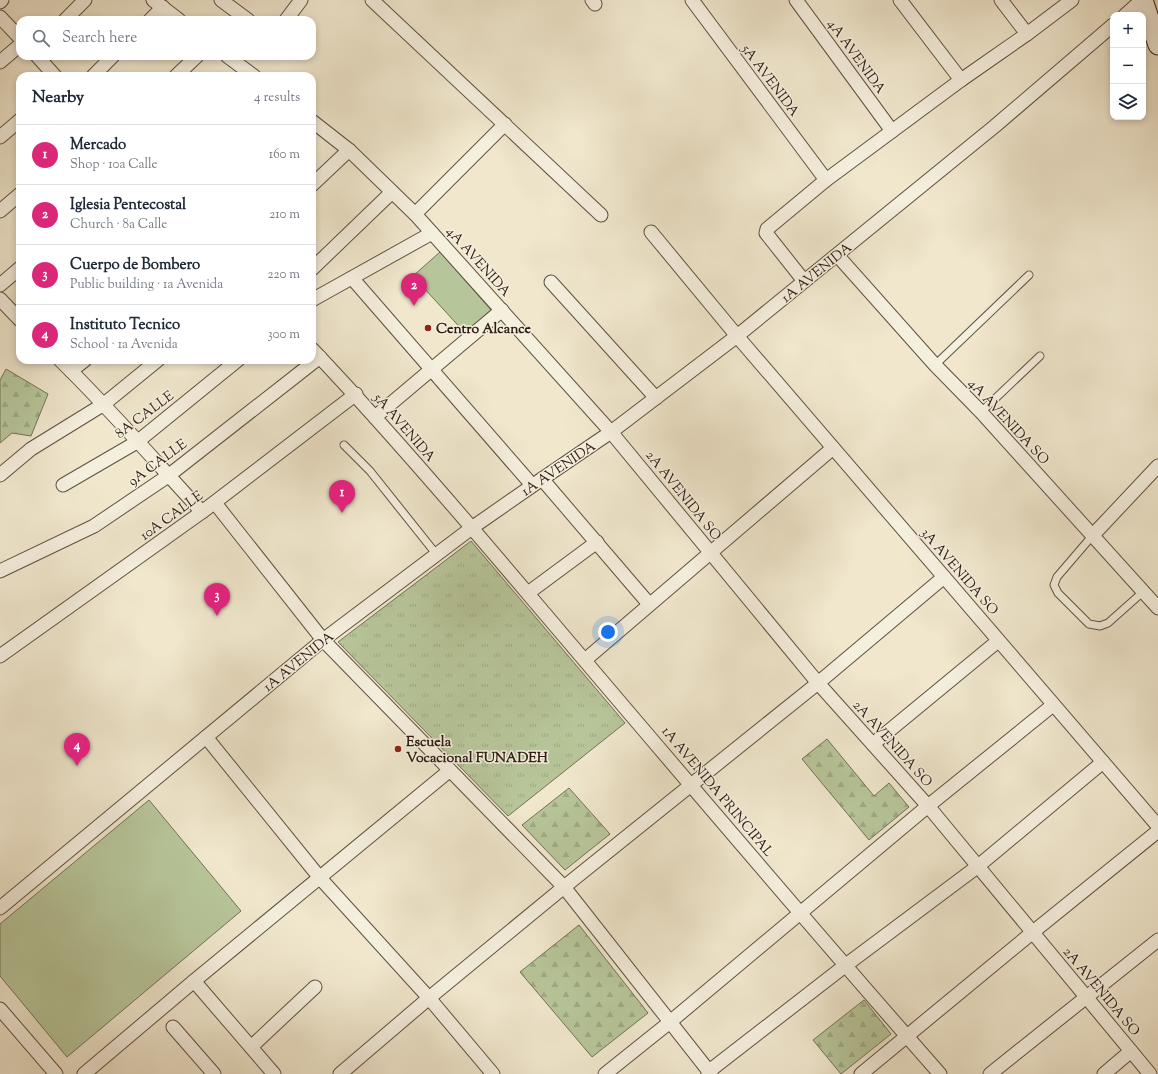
<!DOCTYPE html>
<meta charset="utf-8">
<style>
:root{--surface:#fff;--page:#f2f2f3;--text:#1f2937;--muted:#747a83;--line:#e0e1e3;--accent:#db2777}
body{margin:0;font-family:"Sorts Mill Goudy",serif;background:var(--page);color:var(--text)}
.controls{position:absolute;right:12px;top:12px;display:grid;overflow:hidden;border-radius:8px;box-shadow:0 2px 6px #0003}
.controls button{width:36px;height:36px;display:grid;place-items:center;padding:0;border:0;border-bottom:1px solid var(--line);background:var(--surface);color:var(--text);font:20px sans-serif}
.you{position:absolute;left:608px;top:632px;width:14px;height:14px;margin:-10px;border:3px solid #fff;border-radius:50%;background:#1a73e8;box-shadow:0 0 0 6px #1a73e833}
.badge{display:grid;place-items:center;width:26px;height:26px;border-radius:50%;background:var(--accent);color:#fff;font-size:13px;font-weight:700}
.pin{position:absolute;translate:-50% -33px;filter:drop-shadow(0 1px 2px #0008)}
.pin::after{content:'';position:absolute;top:21px;width:14px;height:12px;background:inherit;clip-path:polygon(0 0,100% 0,50% 100%)}
.list{margin:0;padding:0;list-style:none}
h2{display:flex;justify-content:space-between;align-items:center;height:52px;margin:0;padding:0 16px;font-size:17px}
h2 small{font-size:13px;font-weight:400;color:var(--muted)}
.list li{display:grid;grid-template-columns:26px 1fr auto;gap:12px;align-items:center;box-sizing:border-box;height:60px;padding:0 16px;border-top:1px solid var(--line)}
.list b{display:block;font-size:15px;white-space:nowrap}
.list p{margin:0;font-size:13px;white-space:nowrap;color:var(--muted)}
.list em{font-size:13px;font-style:normal;color:var(--muted)}
.icon{flex:none;width:22px;height:22px;fill:none;stroke:currentColor;stroke-width:2;stroke-linecap:round;stroke-linejoin:round}
.map{position:relative;flex:none;width:1158px;height:1074px;overflow:hidden}
.search{position:absolute;background:var(--surface);box-shadow:0 2px 6px #0003;left:16px;top:16px;width:300px;height:44px;display:flex;align-items:center;gap:10px;box-sizing:border-box;padding:0 14px;border-radius:12px;color:var(--muted);font-size:15px}
.panel{position:absolute;background:var(--surface);box-shadow:0 2px 6px #0003;left:16px;top:72px;width:300px;height:292px;border-radius:12px}
.map>svg:first-child{display:block}
.forest{fill:url(#forest-firs);stroke:#737257}
.park{fill:url(#park-tufts);stroke:#737257}
.garden{fill:#b7c69a;stroke:#737257}
.lines{fill:none;stroke-linecap:round;stroke-linejoin:round}
.lane-casing{stroke:#5f5042;stroke-width:9}
.street-casing{stroke:#5f5042;stroke-width:15}
.secondary-casing{stroke:#2f1d14;stroke-width:21}
.lane{stroke:#f5efde;stroke-width:7}
.street{stroke:#f5efde;stroke-width:13}
.secondary{stroke:#f5efde;stroke-width:19}
.poi-dot{fill:#8f2418;stroke:#f5efde;stroke-width:1.5}
.labels{text-anchor:middle;stroke-width:3;stroke-linejoin:round;paint-order:stroke}
.street-label{font-size:14px;fill:#2f1d14;stroke:#f5efde}
.poi-label{font-size:14px;font-weight:bold;fill:#2f1d14;stroke:#f5efde;text-anchor:start}
</style>
<div class="map">
<svg width="1158" height="1074" viewBox="0 0 1158 1074">
<defs>
<pattern id="forest-firs" width="22" height="20" patternUnits="userSpaceOnUse"><rect width="22" height="20" fill="#b7c69a"/><path d="M5 1l3.5 6h-7zM16 11l3.5 6h-7z" fill="#9eaa84"/></pattern>
<pattern id="park-tufts" width="24" height="20" patternUnits="userSpaceOnUse"><rect width="24" height="20" fill="#b7c69a"/><path d="M3 7l-1-3M5 7V3M7 7l1-3M15 17l-1-3M17 17v-4M19 17l1-3" fill="none" stroke="#9eaa84"/></pattern>
</defs>
<rect width="100%" height="100%" fill="#f0e7cd"/>
<filter id="stains"><feTurbulence type="fractalNoise" baseFrequency=".005" numOctaves="4"/><feColorMatrix values="0 0 0 0 .2 0 0 0 0 .09 0 0 0 0 .02 0 0 0 .5 -.17"/></filter>
<radialGradient id="worn" r=".72"><stop offset=".6" stop-color="#630" stop-opacity="0"/><stop offset="1" stop-color="#630" stop-opacity=".3"/></radialGradient>
<g class="forest">
<path d="M6,369L48,394L31,436L12,433L0,443V380Z"/>
<path d="M827,739L874,796L889,783L909,807L869,840L802,759Z"/>
<path d="M569,788L610,834L565,870L522,825Z"/>
<path d="M579,925L648,1013L592,1057L520,972Z"/>
<path d="M864,1000L891,1034L841,1074L813,1040Z"/>
</g>
<path class="park" d="M471,541L625,723L508,816L338,642Z"/>
<g class="garden">
<path d="M440,252L491,310L465,333L413,276Z"/>
<path d="M149,800L241,911L67,1057L0,976V924Z"/>
</g>
<g class="lines">
<g class="lane-casing">
<g id="lane">
<path d="M935,365L1029,275"/>
<path d="M981,412L1040,356"/>
<path d="M344,445L370,471L437,555"/>
<path d="M1093,535L1057,577L1054,585L1058,593L1089,624L1100,626L1108,623L1144,591"/>
</g>
</g>
<g class="street-casing">
<g id="street">
<path d="M153,0L179,20"/>
<path d="M221,0L248,20"/>
<path d="M372,0L601,215"/>
<path d="M592,0L595,4"/>
<path d="M692,0L826,180"/>
<path d="M796,0L892,131"/>
<path d="M900,0L961,80"/>
<path d="M1001,0L1027,34"/>
<path d="M0,2L2,0"/>
<path d="M1125,15L1142,0"/>
<path d="M0,17L20,38"/>
<path d="M65,20L85,0"/>
<path d="M150,20L163,7"/>
<path d="M286,20L301,0"/>
<path d="M37,56L55,76"/>
<path d="M227,56L254,76"/>
<path d="M0,62L20,45"/>
<path d="M93,76L113,56"/>
<path d="M176,76L197,56"/>
<path d="M312,121L349,150L415,214L611,432L818,683L928,806L1150,1074"/>
<path d="M0,137L20,120"/>
<path d="M312,185L349,150"/>
<path d="M0,211L20,194"/>
<path d="M415,214L505,124"/>
<path d="M651,232L737,336L1158,826"/>
<path d="M837,255L935,365L981,412L1158,608"/>
<path d="M312,269L392,192"/>
<path d="M352,278L532,485"/>
<path d="M804,281L766,233L767,229L826,180L961,80L1027,34L1072,0"/>
<path d="M551,282L656,398"/>
<path d="M0,285L20,268"/>
<path d="M0,299L20,320"/>
<path d="M312,300L432,233"/>
<path d="M312,349C387,428 458,511 529,595C665,755 801,916 940,1074"/>
<path d="M60,360C110,409 155,461 202,512"/>
<path d="M71,371L85,360"/>
<path d="M375,417L502,310"/>
<path d="M0,475L31,449L104,404L158,360"/>
<path d="M542,479L649,604"/>
<path d="M63,485L137,442L238,360"/>
<path d="M215,503L323,640L564,887L711,1074"/>
<path d="M1093,535L1158,466"/>
<path d="M0,571L94,526L168,476L320,357"/>
<path d="M528,593L597,542"/>
<path d="M0,656L202,512L356,394"/>
<path d="M585,660L833,448"/>
<path d="M206,737L320,878L429,998L493,1074"/>
<path d="M873,744L998,641"/>
<path d="M0,908L323,640L473,527L542,479L611,432L737,336L995,126L1113,25"/>
<path d="M194,981L274,1074"/>
<path d="M0,1009L56,1074"/>
<path d="M173,1027L214,1074"/>
<path d="M251,1047L315,987"/>
<path d="M708,1072L846,965L977,867L1103,762"/>
<path d="M84,1074L194,981L449,771"/>
<path d="M340,1074L429,998L564,887L818,683L944,577"/>
<path d="M605,1074L670,1022L928,806L1053,705"/>
<path d="M861,1074L1033,932L1158,831"/>
<path d="M990,1074L1158,940"/>
<path d="M1104,1074L1131,1051"/>
</g>
</g>
<g class="secondary-casing">
<path id="secondary" d="M1143,0L1158,45"/>
</g>
<use href="#lane" class="lane"/>
<use href="#street" class="street"/>
<use href="#secondary" class="secondary"/>
</g>
<g class="poi-dot">
<circle cx="428" cy="328" r="4"/>
<circle cx="398" cy="749" r="4"/>
</g>
<g class="labels">
<g class="street-label">
<text transform="translate(857 56) rotate(54)" y="5">4A AVENIDA</text>
<text transform="translate(771 80) rotate(53)" y="5">5A AVENIDA</text>
<text transform="translate(479 261) rotate(48)" y="5">4A AVENIDA</text>
<text transform="translate(816 272) rotate(-39)" y="5">1A AVENIDA</text>
<text transform="translate(144 414) rotate(-37)" y="5">8A CALLE</text>
<text transform="translate(1009 421) rotate(47)" y="5">4A AVENIDA SO</text>
<text transform="translate(405 427) rotate(49)" y="5">5A AVENIDA</text>
<text transform="translate(157 462) rotate(-36)" y="5">9A CALLE</text>
<text transform="translate(558 468) rotate(-34)" y="5">1A AVENIDA</text>
<text transform="translate(684 495) rotate(51)" y="5">2A AVENIDA SO</text>
<text transform="translate(171 515) rotate(-36)" y="5">10A CALLE</text>
<text transform="translate(960 571) rotate(49)" y="5">3A AVENIDA SO</text>
<text transform="translate(298 661) rotate(-39)" y="5">1A AVENIDA</text>
<text transform="translate(893 743) rotate(48)" y="5">2A AVENIDA SO</text>
<text transform="translate(718 791) rotate(50)" y="5">1A AVENIDA PRINCIPAL</text>
<text transform="translate(1102 991) rotate(50)" y="5">2A AVENIDA SO</text>
</g>
<g class="poi-label">
<text x="436" y="333">Centro Alcance</text>
<text x="406" y="746">Escuela<tspan x="406" dy="16">Vocacional FUNADEH</tspan></text>
</g>
</g>
<rect width="100%" height="100%" filter="url(#stains)"/>
<rect width="100%" height="100%" fill="url(#worn)"/>
</svg>
<div class="controls">
<button>+</button>
<button>−</button>
<button><svg class="icon" aria-label="layers" viewBox="0 0 24 24"><path d="M12 4l9 5-9 5-9-5zM3 14l9 5 9-5"/></svg></button>
</div>
<div class="you"></div>
<div class="pin badge" style="left:342px;top:513px">1</div>
<div class="pin badge" style="left:414px;top:306px">2</div>
<div class="pin badge" style="left:217px;top:616px">3</div>
<div class="pin badge" style="left:77px;top:766px">4</div>
<div class="search"><svg class="icon" aria-label="search" viewBox="0 0 24 24"><circle cx="10" cy="10" r="6"/><path d="M15 15l6 6"/></svg>Search here</div>
<section class="panel">
<h2>Nearby<small>4 results</small></h2>
<ul class="list">
<li><span class="badge">1</span><div><b>Mercado</b><p>Shop · 10a Calle</p></div><em>160 m</em></li>
<li><span class="badge">2</span><div><b>Iglesia Pentecostal</b><p>Church · 8a Calle</p></div><em>210 m</em></li>
<li><span class="badge">3</span><div><b>Cuerpo de Bombero</b><p>Public building · 1a Avenida</p></div><em>220 m</em></li>
<li><span class="badge">4</span><div><b>Instituto Tecnico</b><p>School · 1a Avenida</p></div><em>300 m</em></li>
</ul>
</section>
</div>
